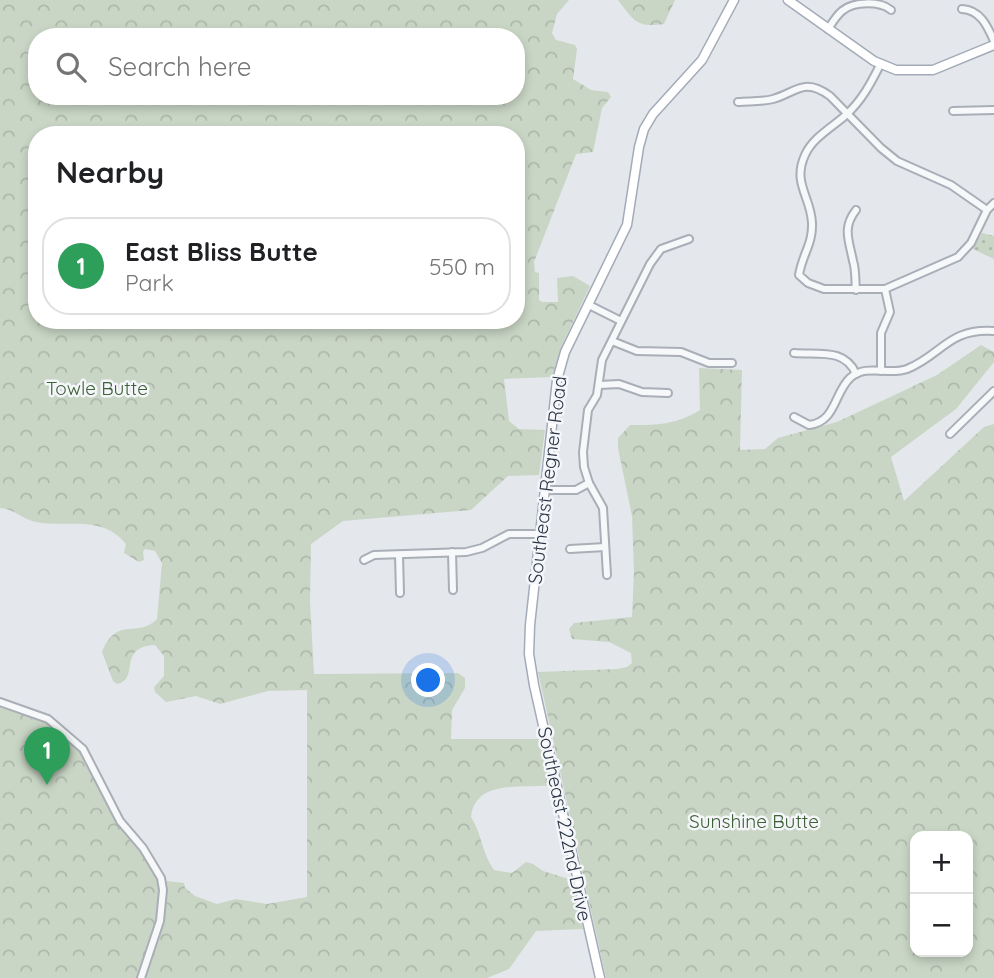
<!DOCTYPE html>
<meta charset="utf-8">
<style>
:root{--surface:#fff;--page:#f6f6f6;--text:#202124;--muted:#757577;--line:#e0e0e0;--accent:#d1495b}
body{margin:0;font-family:Quicksand,sans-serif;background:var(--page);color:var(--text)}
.controls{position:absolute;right:21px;bottom:21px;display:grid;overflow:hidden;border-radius:14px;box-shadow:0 4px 10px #0003}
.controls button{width:63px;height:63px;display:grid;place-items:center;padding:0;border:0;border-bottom:2px solid var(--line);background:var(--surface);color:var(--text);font:35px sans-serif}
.you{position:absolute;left:429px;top:681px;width:24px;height:24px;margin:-18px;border:5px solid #fff;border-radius:50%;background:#1a73e8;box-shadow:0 0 0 10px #1a73e833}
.badge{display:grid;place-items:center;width:46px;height:46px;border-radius:50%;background:var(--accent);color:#fff;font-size:23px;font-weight:700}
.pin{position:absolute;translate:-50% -58px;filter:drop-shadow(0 2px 4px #0008)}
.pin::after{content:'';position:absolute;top:37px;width:24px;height:21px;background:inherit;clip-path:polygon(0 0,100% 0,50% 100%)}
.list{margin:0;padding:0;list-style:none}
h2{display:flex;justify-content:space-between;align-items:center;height:91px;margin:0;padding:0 28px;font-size:30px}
h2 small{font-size:23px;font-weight:400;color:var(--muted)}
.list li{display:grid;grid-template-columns:46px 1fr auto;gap:21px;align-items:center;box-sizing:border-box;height:98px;margin:0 14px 14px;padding:0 14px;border:2px solid var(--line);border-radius:28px}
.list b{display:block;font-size:26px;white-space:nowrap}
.list p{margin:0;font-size:23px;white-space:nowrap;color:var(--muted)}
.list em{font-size:23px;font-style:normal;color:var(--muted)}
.icon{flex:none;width:38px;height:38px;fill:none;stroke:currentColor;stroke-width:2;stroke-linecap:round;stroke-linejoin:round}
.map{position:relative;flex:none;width:994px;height:978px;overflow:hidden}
.search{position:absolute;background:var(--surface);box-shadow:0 4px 10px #0003;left:28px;top:28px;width:497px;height:77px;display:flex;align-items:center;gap:18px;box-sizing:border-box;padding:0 24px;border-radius:28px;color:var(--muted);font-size:26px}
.panel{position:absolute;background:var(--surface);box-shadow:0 4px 10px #0003;left:28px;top:126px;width:497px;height:203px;border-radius:28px}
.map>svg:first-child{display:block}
.grass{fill:url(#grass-dots)}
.forest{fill:url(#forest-crowns);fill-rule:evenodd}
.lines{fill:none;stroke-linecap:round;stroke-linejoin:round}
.minor-casing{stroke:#a9aeb7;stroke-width:10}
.major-casing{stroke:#a3abb8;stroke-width:11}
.minor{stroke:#f7f8fa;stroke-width:6}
.major{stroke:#fff;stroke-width:8}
.labels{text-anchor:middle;stroke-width:5;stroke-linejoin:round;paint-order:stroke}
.park-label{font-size:19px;fill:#3f6138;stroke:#f4f6f9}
.street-label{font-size:19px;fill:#2b3445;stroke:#f4f6f9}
</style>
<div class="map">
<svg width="994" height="978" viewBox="0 0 994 978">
<defs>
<pattern id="grass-dots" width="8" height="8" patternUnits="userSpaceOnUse" patternTransform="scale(1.75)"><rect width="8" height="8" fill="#c9d6c5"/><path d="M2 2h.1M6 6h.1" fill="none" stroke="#adb8ab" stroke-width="1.8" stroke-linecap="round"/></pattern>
<pattern id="forest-crowns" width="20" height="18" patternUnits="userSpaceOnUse" patternTransform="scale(1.75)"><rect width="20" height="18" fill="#c9d6c5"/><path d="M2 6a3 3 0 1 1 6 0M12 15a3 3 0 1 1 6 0" fill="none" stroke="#adb8ab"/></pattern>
</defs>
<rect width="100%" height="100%" fill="#e4e7ec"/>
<path class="grass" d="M982,233L994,236V259L973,249Z"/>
<g class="forest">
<path d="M0,0H569L557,14L552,33L556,40L575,45L577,49L573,79L591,90L608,92L611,97L602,108L593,152L576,154L534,262L535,272L539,273V300L542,302H558L557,278L573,276L590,286L561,347L552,377L504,379L509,421L519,429L545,430L539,475L508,476L471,510L343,521L311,544L310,601L314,674L458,673L465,678V688L452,710L451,739H539L542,751H544L552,785C524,789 475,778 471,817C482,834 482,854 494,870L512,873L526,862L533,864L543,871L572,880L583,929L536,931L509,969L487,978H0V706L47,721L83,754L116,821L149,863L158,880L184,883L185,888L195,896L217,904L236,899L267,904L307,897V690L268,691L220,704L196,696L166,702L155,692L154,687L164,676V656L155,645C116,647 141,679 117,684L113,681L102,652C117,615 137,639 157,619L162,563L155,551L145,549L143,552L144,560L139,562L124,553L126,544C102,514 68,528 36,522C23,520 15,509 0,508ZM37,37H516V96H37ZM37,135H516V320H37Z"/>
<path d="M618,0H675L664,24C637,28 634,21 618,0Z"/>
<path d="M981,345L994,352V362L956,409L891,457L904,501L984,427L994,424V978H606L538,672L617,669L627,667L632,663L631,653L609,642L572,639L569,629L574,623L632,617L634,572L632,516L618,448V438L630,425C658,425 675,425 700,410L699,368L742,370L740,450L765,449L778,438L837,422L937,375ZM915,836H968V952H915Z"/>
</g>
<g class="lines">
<g class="minor-casing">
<g id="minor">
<path d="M962,9C980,10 987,25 994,41"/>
<path d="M828,29C832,23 837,15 842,11C854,1 880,1 891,10"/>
<path d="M880,65C871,83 862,100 847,114C833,127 813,137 805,155C792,183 811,197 812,223C813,244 802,255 799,275L808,283L824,289H885L958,257L971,243L987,210L994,203"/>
<path d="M738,102C749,101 762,102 773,99C797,92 804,77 830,96L881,148L897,161L951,185L987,210"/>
<path d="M953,111L994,110"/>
<path d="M856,290C855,281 856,270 853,261C849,240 842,228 856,210"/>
<path d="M589,305L621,321"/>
<path d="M612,341L637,351L681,352L709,363H732"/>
<path d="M794,353C819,355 845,348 856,374"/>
<path d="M881,371V333L890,312L885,289"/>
<path d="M599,385L619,384L642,392L668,393"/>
<path d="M794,417L809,425C836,422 834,393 850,378C867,363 888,376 907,369C942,355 948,328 994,331"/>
<path d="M950,434L994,391"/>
<path d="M545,490H576L589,483"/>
<path d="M570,549L605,547"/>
<path d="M452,552L453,590"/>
<path d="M399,555L400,593"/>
<path d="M364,560L374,555L466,552L482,548L509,534H540"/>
<path d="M607,575L603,508L589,483L584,467L583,452L588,410L597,395L602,360L650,264L661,249L689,239"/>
<path d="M0,702L48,719L83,749L120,821L143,848L161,878L163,890L160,921L141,978"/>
</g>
</g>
<g class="major-casing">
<g id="major">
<path d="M788,0L874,61L896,70H933L994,45"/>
<path d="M600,978L534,685L529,654L530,625L557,380L565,352L627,225L639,147L644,129L653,114L702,60L734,0"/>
</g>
</g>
<use href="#minor" class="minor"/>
<use href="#major" class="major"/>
</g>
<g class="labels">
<g class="park-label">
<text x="97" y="395">Towle Butte</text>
<text x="754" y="828">Sunshine Butte</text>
</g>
<g class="street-label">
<text transform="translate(547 480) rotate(-83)" y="7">Southeast Regner Road</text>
<text transform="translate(565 824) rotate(78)" y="7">Southeast 222nd Drive</text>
</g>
</g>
</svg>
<div class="controls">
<button>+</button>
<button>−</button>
</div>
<div class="you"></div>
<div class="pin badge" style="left:47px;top:785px;background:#2e9e5b">1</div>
<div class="search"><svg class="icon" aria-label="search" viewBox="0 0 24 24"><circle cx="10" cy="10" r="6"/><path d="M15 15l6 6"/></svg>Search here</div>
<section class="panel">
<h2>Nearby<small></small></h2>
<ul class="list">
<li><span class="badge" style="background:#2e9e5b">1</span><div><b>East Bliss Butte</b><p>Park</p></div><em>550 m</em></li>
</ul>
</section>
</div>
